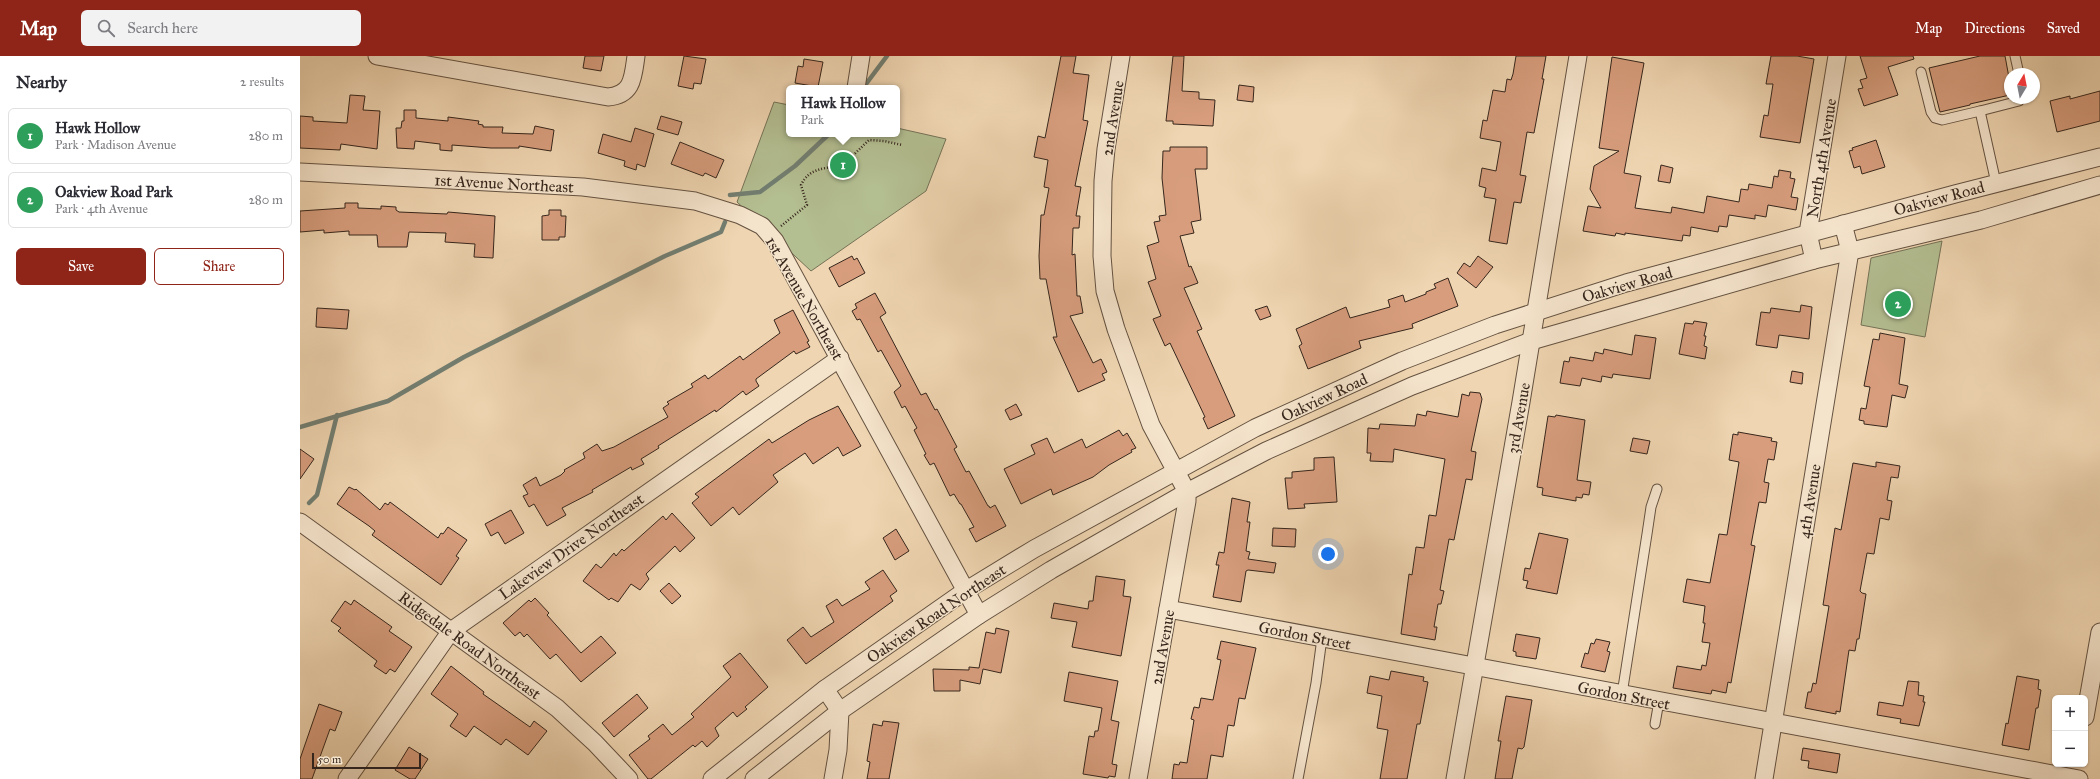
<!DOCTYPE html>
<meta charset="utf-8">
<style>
:root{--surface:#fff;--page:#f2f2f3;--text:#2b2b33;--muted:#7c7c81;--line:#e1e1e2;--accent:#8f2418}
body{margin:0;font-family:"IM FELL Great Primer",serif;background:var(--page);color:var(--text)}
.controls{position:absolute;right:12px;bottom:12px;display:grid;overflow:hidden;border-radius:6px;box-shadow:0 1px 3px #0004}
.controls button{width:36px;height:36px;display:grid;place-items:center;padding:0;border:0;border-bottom:1px solid var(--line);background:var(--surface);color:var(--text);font:20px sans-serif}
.compass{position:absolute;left:1704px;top:12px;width:36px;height:36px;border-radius:50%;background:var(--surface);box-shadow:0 1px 3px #0004;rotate:10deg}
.scale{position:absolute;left:12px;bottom:10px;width:109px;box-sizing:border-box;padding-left:4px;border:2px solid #36261c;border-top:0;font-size:11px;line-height:14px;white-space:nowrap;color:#36261c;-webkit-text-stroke:3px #f5e4cc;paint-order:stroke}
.you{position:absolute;left:1028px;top:498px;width:14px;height:14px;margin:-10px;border:3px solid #fff;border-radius:50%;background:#1a73e8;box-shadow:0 0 0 6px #1a73e833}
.badge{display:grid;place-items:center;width:26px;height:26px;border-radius:50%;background:var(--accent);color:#fff;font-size:13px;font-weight:700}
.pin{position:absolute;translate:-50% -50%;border:2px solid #fff;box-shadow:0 1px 4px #0006}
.popup{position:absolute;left:486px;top:29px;width:114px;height:52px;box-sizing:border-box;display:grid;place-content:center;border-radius:6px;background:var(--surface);filter:drop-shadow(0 1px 3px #0005);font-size:13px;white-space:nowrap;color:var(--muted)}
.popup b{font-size:15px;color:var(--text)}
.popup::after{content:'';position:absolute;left:50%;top:100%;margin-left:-8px;border:8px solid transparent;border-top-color:var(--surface)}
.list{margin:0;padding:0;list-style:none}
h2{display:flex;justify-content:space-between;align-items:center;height:52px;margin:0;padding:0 16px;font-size:17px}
h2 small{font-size:13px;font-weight:400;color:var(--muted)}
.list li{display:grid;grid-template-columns:26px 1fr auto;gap:12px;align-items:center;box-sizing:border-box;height:56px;margin:0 8px 8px;padding:0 8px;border:1px solid var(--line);border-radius:6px}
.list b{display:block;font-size:15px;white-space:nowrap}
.list p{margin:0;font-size:13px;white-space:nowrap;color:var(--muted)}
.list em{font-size:13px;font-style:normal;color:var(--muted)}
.actions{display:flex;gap:8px;padding:12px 16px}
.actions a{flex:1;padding:9px 0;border:1px solid var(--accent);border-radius:6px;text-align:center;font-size:14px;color:var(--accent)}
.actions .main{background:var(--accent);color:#fff}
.icon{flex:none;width:22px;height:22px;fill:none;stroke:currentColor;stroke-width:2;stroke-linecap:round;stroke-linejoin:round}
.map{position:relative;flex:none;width:1800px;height:723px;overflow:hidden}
header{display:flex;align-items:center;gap:24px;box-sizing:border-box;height:56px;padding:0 20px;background:var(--accent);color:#fff}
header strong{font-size:19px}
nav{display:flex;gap:22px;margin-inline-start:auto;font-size:14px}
.search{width:280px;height:36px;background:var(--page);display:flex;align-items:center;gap:10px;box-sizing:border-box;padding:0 14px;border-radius:6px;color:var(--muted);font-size:15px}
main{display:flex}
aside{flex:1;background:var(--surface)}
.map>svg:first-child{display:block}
.green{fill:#b3be91;stroke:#747256}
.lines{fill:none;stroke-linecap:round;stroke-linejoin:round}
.stream{stroke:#727e71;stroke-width:4.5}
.building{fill:#d79d7d;stroke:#36261c}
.lane-casing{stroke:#645241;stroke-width:11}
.street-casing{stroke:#645241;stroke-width:19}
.path{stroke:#36261c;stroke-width:2.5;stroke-dasharray:1 2;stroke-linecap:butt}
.lane{stroke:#f5e4cc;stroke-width:9}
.street{stroke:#f5e4cc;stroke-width:17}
.labels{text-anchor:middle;stroke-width:3;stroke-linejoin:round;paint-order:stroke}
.street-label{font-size:16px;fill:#36261c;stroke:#f5e4cc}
</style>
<header>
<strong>Map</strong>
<div class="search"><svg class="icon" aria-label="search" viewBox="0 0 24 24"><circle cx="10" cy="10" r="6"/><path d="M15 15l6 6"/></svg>Search here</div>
<nav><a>Map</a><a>Directions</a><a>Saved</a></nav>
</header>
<main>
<aside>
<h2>Nearby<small>2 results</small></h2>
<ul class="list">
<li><span class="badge" style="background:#2e9e5b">1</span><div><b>Hawk Hollow</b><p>Park · Madison Avenue</p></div><em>280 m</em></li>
<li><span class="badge" style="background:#2e9e5b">2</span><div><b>Oakview Road Park</b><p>Park · 4th Avenue</p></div><em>280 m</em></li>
</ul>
<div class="actions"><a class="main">Save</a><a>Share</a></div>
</aside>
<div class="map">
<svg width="1800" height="723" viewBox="0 0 1800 723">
<rect width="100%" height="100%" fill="#efd5b1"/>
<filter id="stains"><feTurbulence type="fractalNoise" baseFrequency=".005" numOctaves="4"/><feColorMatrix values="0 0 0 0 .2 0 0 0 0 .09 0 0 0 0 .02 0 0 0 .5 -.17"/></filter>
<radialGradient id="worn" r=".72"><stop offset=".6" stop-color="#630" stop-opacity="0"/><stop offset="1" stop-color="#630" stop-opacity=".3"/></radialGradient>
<g class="green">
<path d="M474,46L489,49V78H597V72L646,83L626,135L511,215L437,146Z"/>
<path d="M1642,185L1625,281L1561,269L1571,202Z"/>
</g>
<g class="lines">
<g class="stream">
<path d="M563,32L587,0"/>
<path d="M430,139L460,136L495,110L529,78"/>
<path d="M0,371L88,345L164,301L365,200L421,176L425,166"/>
<path d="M9,447L17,439L37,359"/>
</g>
</g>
<g class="building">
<path d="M285,0H304L301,15L283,12Z"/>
<path d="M384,0L406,3L401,28L394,27L393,33L378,30Z"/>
<path d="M761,0H776L773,17L789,19L783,64L788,65L775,130L781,131L776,160H780L779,172H773L772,199L775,198L777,240H780L783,257L770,260L793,307L801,303L807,316L802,318L805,324L778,336L753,281H757L746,223H740L739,200L741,159H744L749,132L744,131L748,104L734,101L738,80L745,82Z"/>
<path d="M873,0H884L882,35L899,36V43L915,44L913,70L873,68V65H866Z"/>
<path d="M1216,0H1246L1242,23H1244L1234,77L1227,76L1220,119L1226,120L1221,147L1214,146L1207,188L1189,185L1196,143L1184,141L1186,132L1179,130L1182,112L1196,115L1201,86L1180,82L1183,64L1187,65L1193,34L1205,36L1207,23L1211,24L1213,18Z"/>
<path d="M1471,0H1497L1514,3L1500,87L1460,81L1464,59L1468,60L1473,28H1466Z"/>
<path d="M1560,0H1613L1614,3L1588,11L1598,39L1564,50L1558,33L1563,32L1560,24L1567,22Z"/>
<path d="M1680,0H1705L1710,27V39L1670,48V49L1640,56L1629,12Z"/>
<path d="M1312,1L1344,7L1324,117L1341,120L1335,152L1371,157L1372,151L1404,157L1407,140L1439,146L1441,133L1448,134L1449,128L1472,132L1474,120L1478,121L1479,114L1491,116L1490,122L1495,123L1491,141L1498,142L1496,154L1468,149L1466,161L1455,159V163L1429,159L1427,171L1419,170L1418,176L1391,171L1390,180L1383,179L1382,185L1325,177V179L1316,177L1315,180L1283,175L1288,150L1301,152L1290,133L1294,110L1319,95L1299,92Z"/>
<path d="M504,3L523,6L518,31L495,27L498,10L503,11Z"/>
<path d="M939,29L954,31L953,46L937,44Z"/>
<path d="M1800,35V65L1757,76L1750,45L1770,40V43Z"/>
<path d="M50,39L65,40L63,54L80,55L77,93L41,88L40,94L0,92V60L13,61V65L47,67Z"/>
<path d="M104,54H116V62L148,65V61L179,65L178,68L183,69V71H203L202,77L233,78L235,70L254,74L251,95L219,90V92H191L152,89V95L140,94V88L115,85L114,93L97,92L96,72H101L102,65H104Z"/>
<path d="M361,60L382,66L378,79L357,73Z"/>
<path d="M335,72L354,78L345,111L337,108L336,114L324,110L325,105L298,97L303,78L331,86Z"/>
<path d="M1576,84L1585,111L1562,118L1560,110L1554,112L1549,95L1553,94L1552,92Z"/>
<path d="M380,86L424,104L416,122L405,117L403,120L371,108Z"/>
<path d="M870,91H907V113H895L901,164L891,166L894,177L880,180L889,211L891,210L898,227L884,232L902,273L897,275L935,360L908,373L903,362L905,361L870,287L865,290L853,263L861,260L848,226L856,223L847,190L859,186L854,166L860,165L859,160L866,159L862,122L863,95H870Z"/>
<path d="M1361,109L1373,112L1370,127L1358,125Z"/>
<path d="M45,147H58V152L81,153V150L96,151V154L99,156L147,158L148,156L195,160L193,202L174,201L175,188L145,186L146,177L109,176L107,191H78L77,179H49V175L24,177V174L0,176V155L45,152Z"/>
<path d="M249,154H261V160H266L265,181H259V184H242V160L249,159Z"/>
<path d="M552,200L554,204L557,202L565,217L539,231L529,212Z"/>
<path d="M1178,200L1193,211L1176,232L1157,217L1164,207L1170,211Z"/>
<path d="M1148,222L1158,250L1112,268L1113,272L1059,285L1061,292L1008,313L999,290L1002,288L996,273L1046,251L1050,262L1090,251L1088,244L1103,239L1105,246L1126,238V236L1136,232L1134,228Z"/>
<path d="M575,237L586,257L580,261L621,339L626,337L635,354L637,353L657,391L654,393L666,416L669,415L688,450H689L690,452L695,449L706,470L676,486L669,473L674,471L661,448H660L654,438L650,440L634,407L630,409L624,399L626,398L614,374L617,372L605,350L602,352L594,336L601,330L581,294L578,296L560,263L557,264L552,255L557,252L555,248Z"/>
<path d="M1501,249L1512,251L1509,283L1479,279L1477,292L1456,289L1461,256L1470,257L1471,252L1500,256Z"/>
<path d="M967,250L971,260L960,264L955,254Z"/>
<path d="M17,252L49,254L47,273L16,271Z"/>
<path d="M493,254L509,285L507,286L510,291L496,298L494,295L456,323V325L459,330L446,339L443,335L416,356L415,354L358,390L359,392L341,403L344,408L332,414L331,411L292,434L293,436L262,452L266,459L247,470L234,448L229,451L223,440L228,438L223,429L236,421L240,430L261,419L265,415L264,414L285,402L283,397L297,388L302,395L314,391L368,361L363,352L369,348L367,346L393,331L391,328L405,319L408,323L440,300L443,304L480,277L474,264Z"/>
<path d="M1394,265L1407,267L1404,280H1406L1404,290L1407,291L1405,303L1379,298L1385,267L1393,268Z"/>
<path d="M1580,277L1605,282L1599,328L1608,330L1605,342L1592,339L1587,371L1564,368V365L1559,364L1561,352L1566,353L1570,331L1564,330L1573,283L1579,284Z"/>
<path d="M1335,279L1356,282L1350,323L1313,318L1312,322L1302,320L1301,326L1282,322L1280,330L1260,327L1264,305L1269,306L1270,301L1293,305L1295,296L1303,298L1304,293L1332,299Z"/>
<path d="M1492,315L1503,317L1502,328L1490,326Z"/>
<path d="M1170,336L1180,337L1182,343L1171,395L1176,396L1175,404L1172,424L1166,423L1154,484L1149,483L1140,534L1144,535L1141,548H1138L1134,571H1137L1135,584L1101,578L1109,518L1112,519L1116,491L1124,492L1129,459L1136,460L1145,403L1094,393L1093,406L1070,405L1071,397H1067L1068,372L1079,373L1080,368L1115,370L1117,358L1126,360L1127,355L1158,361L1162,338L1169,340Z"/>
<path d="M716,348L722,359L710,364L705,354Z"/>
<path d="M538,350L561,390L543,400L538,391L513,408L505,397L473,419L478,426L439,459L433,451L411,470L392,447L399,441L395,438L469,383L472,387L509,364Z"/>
<path d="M1256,359L1285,364L1277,424L1291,426L1289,439L1283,438L1282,442L1276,441V445L1242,439L1243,432L1237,431L1248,360L1255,361Z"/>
<path d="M819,374L823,380L827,377L836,392L831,394L832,396L809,409L793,421L753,439L751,433L721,448L704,413L735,398L731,389L747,382L754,397L782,383L786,392Z"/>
<path d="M1438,376L1472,382L1471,385L1477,386L1474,404L1468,403L1464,426L1469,427L1466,447L1459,446L1451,489L1455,490L1431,627L1428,626L1426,637L1412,634L1411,638L1373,632L1377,610L1401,614L1402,609L1406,610L1410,587L1402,586L1405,567H1403L1405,550L1383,546L1387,523L1410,527L1419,478L1427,479L1439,406L1429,404L1433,378L1438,379Z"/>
<path d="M1333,382L1350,385L1347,398L1330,395Z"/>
<path d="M0,393L14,403L0,423Z"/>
<path d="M1034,401L1037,446L1004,448L1005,452L988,453L985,422H992V416L1014,414V402Z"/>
<path d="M1576,406L1600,410L1598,422L1591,421L1587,444L1592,445L1589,464L1580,462L1574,498L1567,497L1560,535L1562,537L1566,538L1559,583H1557L1555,595L1549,594L1540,656L1536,655V658L1505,652L1508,636H1511L1513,627L1516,628L1529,550L1523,549L1535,472L1541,474L1553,407L1576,411Z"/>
<path d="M49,431L55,434L56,433L80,454L85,447L88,449L90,446L138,482L141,477L143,478L148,471L167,484L156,500L159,502L141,529L72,479L75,475L69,470L37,448Z"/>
<path d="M932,442L950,446L947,466H950L946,495L950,496L948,503L976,507L974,517L948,514L946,515L941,546L913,541L919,509H916L919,496L924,497Z"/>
<path d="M211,454L224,477L205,488L198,476L191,480L185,468Z"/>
<path d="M372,457L395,482L380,496L375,490L346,518L349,523L340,534L331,528L318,546L311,542L309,544L283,525L296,508L301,512L314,497L316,500L322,493L324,495L363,460L366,464Z"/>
<path d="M973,472L996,473L995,491L972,490Z"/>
<path d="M596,473L609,495L595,504L583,482Z"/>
<path d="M1239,477L1268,483L1257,538L1226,532L1228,525L1223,524L1225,512L1230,513Z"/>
<path d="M583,514L597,535L590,540L593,545L506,608L487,584L503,571L511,581L534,566L526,550L537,543L542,550L570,533L565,526Z"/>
<path d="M796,520L825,524L823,540L831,541L821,600L772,591L777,566L751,562L754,547L788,553L789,545H793Z"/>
<path d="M369,527L381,540L372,548L360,535Z"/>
<path d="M235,542L249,557L247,559L281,597L301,580L316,597L281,626L256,598L250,603L227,578L224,581L220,576L215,580L203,567L229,544L231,546Z"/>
<path d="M54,544L92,571L89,575L112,591L95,616L90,613L86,618L74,610L77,605L38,575L41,572L31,565L45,545L51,549Z"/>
<path d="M696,572L709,575L701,617L683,613L680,628L660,624V635H634L633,613L669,614V611L679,612L686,576L695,578Z"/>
<path d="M1216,578L1240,582L1236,603L1216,600V596L1213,595Z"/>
<path d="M1296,583L1310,586L1307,595L1310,596L1305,616L1281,611L1285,597L1288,598L1291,587L1294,588Z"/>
<path d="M921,585L956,592L945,643L939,642L934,670L928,669L923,701L911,699L907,723H872L874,708L879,709L880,706L887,707L894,664L891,663L894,651L899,652L901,642L913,644L921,604L917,603Z"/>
<path d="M440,597L468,631L445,651L447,653L437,661L433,656L415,672L419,680L407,691L402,685L395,691L393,689L351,723H348L329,699L350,683L348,680L363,668L372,679L394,661L391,658L431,621L423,610Z"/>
<path d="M151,610L184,636L183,638L230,671L234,665L247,675L228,699L206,683L201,689L174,670L166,681L150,670L158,658L131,638Z"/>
<path d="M1091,615L1124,621L1123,625L1128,626L1120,668H1117L1107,723H1080L1088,674L1077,672L1082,640L1067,637L1070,620L1089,624Z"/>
<path d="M769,616L818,625L811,664L819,666L812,708L817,709L815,721L809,720L808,722L783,718L789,680L794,681L795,675H798L802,652L764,645Z"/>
<path d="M1717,620L1739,624L1738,633L1741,634L1738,652H1736L1729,694L1702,689L1706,667L1708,668Z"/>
<path d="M1608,625L1619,626L1618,639L1624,640L1623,646H1625L1619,670L1600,667L1601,663L1577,659L1579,646L1603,650Z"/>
<path d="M337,638L348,652L314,681L302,667Z"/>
<path d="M1206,640L1232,644L1224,691L1222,693L1218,692L1212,723H1195L1201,685H1198Z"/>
<path d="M19,648L42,656L35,675L30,673L12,723H0V703Z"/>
<path d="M583,665L599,667L589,723H567L570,706L567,705L573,668L582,670Z"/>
<path d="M109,691L128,703L115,723H110L95,714Z"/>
<path d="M1503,692L1540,698L1537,717L1508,712L1509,705L1501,704Z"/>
</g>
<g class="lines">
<g class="lane-casing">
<g id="lane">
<path d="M1715,0L1719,18"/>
<path d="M1621,16L1631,56L1635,62L1642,64L1680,55"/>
<path d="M1696,127L1680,55L1719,45L1721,42"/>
<path d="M1322,638L1347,478L1351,451L1357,433"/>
<path d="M1355,668L1359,645"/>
<path d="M998,723L1016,627L1022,582"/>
</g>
</g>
<g class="street-casing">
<g id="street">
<path d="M77,0L308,41C333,39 333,21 336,0"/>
<path d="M821,0L806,93L803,125L802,200L805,235L816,273L851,369L887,436V445L838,723"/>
<path d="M556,32L561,0"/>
<path d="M0,116L283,131L395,145L440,159L462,170L475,185L679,559"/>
<path d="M1514,204L1508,177L1537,0"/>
<path d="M0,466L257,652L295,687L329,723"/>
<path d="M868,553L1779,723"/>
<path d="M525,633L540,655L538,694L533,723"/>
<path d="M1785,661L1800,576"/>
<path d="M47,723L151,575L540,302"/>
<path d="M412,723L525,633L665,535L734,493L955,372L1102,305L1195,269L1326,227L1655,138L1800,101"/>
<path d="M454,723L540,655L679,559L751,514L887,436L966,395L1112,330L1231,285L1514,204L1681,164L1800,129"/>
<path d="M1155,723L1221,346L1278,0"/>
<path d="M1464,723L1550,195L1543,168"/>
</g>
</g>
<path class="path" d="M481,170L507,149L501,129C509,112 525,112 542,110L569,84L584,85L602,89"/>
<use href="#lane" class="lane"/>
<use href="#street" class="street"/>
</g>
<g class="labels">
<g class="street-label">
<text transform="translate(812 62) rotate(-81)" y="6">2nd Avenue</text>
<text transform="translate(1521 102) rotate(-81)" y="6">North 4th Avenue</text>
<text transform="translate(204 127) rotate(3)" y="6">1st Avenue Northeast</text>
<text transform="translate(1639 142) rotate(-15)" y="6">Oakview Road</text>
<text transform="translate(1327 228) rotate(-16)" y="6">Oakview Road</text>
<text transform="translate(505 242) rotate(60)" y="6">1st Avenue Northeast</text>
<text transform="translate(1024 341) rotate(-25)" y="6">Oakview Road</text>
<text transform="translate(1218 362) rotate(-80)" y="6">3rd Avenue</text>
<text transform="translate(1509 445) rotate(-81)" y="6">4th Avenue</text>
<text transform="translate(271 490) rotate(-35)" y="6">Lakeview Drive Northeast</text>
<text transform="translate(636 557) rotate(-34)" y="6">Oakview Road Northeast</text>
<text transform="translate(1005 579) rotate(11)" y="6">Gordon Street</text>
<text transform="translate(170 589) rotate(36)" y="6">Ridgedale Road Northeast</text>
<text transform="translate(862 591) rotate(-80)" y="6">2nd Avenue</text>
<text transform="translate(1324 639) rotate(11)" y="6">Gordon Street</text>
</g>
</g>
<rect width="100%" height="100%" filter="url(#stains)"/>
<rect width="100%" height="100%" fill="url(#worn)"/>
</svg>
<div class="controls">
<button>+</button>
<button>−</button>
</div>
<svg class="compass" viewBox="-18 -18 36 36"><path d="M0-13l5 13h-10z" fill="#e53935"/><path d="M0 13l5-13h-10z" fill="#7c7c81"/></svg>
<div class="scale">50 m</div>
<div class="you"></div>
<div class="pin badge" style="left:543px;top:109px;background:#2e9e5b">1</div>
<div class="popup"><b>Hawk Hollow</b>Park</div>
<div class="pin badge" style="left:1598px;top:248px;background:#2e9e5b">2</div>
</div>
</main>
